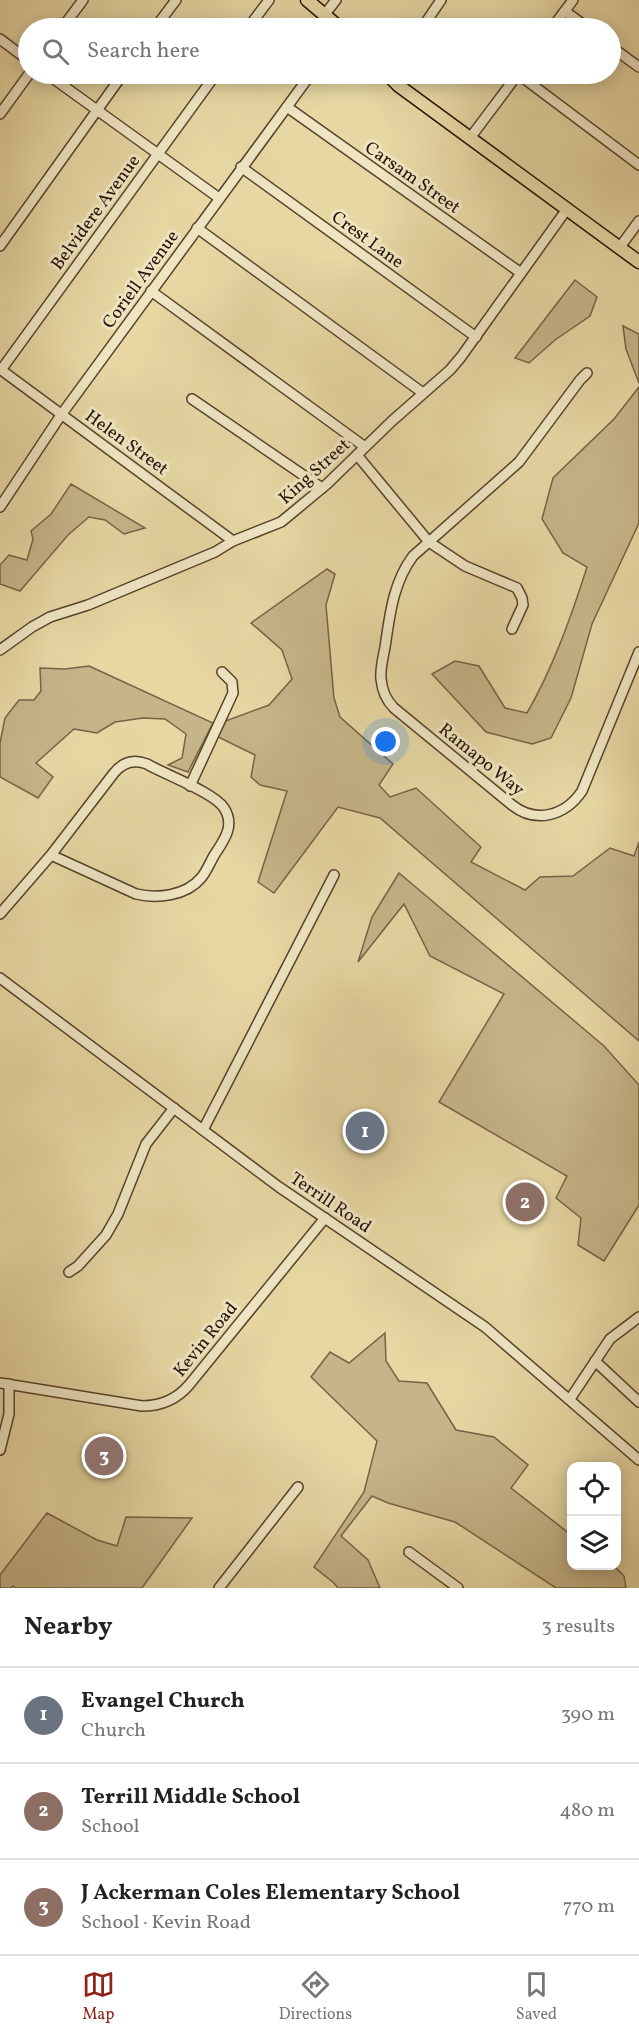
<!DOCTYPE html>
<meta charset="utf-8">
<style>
:root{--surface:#fff;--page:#f2f2f2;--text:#222;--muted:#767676;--line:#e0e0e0;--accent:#8f2418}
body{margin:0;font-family:Vollkorn,serif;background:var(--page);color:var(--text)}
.controls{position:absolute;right:18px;bottom:18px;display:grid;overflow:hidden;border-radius:12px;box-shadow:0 3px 15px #0003}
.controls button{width:54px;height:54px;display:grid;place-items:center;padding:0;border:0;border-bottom:2px solid var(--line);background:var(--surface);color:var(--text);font:30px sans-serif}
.you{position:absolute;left:386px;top:742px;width:21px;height:21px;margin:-15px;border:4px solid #fff;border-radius:50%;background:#1a73e8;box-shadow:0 0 0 9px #1a73e833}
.badge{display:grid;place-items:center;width:39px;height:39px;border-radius:50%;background:var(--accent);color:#fff;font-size:20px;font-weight:700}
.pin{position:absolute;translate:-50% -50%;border:3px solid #fff;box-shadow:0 2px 6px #0006}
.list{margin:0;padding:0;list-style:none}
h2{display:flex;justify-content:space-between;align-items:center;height:78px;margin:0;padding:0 24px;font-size:26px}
h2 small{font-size:20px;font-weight:400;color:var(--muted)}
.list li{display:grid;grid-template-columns:39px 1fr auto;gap:18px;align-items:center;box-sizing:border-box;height:96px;padding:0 24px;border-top:2px solid var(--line)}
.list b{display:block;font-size:22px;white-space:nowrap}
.list p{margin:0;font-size:20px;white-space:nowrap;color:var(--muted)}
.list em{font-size:20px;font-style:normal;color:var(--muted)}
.icon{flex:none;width:33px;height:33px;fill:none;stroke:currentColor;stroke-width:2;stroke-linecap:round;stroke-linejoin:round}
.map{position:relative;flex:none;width:639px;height:1588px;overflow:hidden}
.search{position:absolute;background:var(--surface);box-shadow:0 3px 15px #0003;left:18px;right:18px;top:18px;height:66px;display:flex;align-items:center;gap:15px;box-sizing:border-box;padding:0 21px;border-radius:33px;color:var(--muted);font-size:22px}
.sheet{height:366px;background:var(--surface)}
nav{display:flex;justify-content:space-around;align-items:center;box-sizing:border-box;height:84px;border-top:2px solid var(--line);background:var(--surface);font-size:16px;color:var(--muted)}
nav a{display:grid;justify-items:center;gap:3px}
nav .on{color:var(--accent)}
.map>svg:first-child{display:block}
.green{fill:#c5b588;stroke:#766346;stroke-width:1.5}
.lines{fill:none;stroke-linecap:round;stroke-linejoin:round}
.minor-casing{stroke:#56422b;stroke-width:12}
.major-casing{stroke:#261103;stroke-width:15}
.minor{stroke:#efe5c3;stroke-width:9}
.major{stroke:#e6d7a3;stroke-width:12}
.labels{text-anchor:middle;stroke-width:6;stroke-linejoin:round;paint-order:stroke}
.street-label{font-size:18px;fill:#261103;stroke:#efe5c3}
</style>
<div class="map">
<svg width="639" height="1588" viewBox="0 0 639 1588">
<rect width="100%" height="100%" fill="#e6d7a3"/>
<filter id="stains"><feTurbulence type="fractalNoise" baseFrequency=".00333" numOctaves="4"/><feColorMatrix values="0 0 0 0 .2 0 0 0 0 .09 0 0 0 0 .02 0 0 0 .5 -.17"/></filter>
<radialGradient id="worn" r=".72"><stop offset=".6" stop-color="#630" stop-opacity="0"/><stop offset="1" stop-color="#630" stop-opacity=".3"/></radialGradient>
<g class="green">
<path d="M575,280L597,297L590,316L555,340L529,363L515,358Z"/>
<path d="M623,326L639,334V383L626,349Z"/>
<path d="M639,387V523L592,624L571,698L551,738L532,744L486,732L432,674L455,661L479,666L505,708L527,713C553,668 571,617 587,567L563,553L542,519L553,478L614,419Z"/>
<path d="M71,484L145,528L124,534L105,520L89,517L68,535L20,591L0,584V565L9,555L27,560L33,539L31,531L51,514Z"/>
<path d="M327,569L335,574L326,605L334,698L340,717L393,764L379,785L390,797L416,788L481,847L471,862L525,890L540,877L573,876L610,848L634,856L639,842V1041L380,818L338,807L274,893L258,882L287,791L260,785L251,777L255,755L214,735L220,723L269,705L292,679L282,650L251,623Z"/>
<path d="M89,666L213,723L188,772L168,765L182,758L186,734L165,719L143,718L115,722L97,733L74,729L36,763L53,777L38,798L0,777V743L5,718L19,700H34L41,691L40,668L65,669Z"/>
<path d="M399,873L604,1046L639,1085V1205L604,1261L578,1245L581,1218L556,1198L567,1176L439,1102L504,994L430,956L404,904L358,962L372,917Z"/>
<path d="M385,1333L386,1361L399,1381L427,1383L456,1430L494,1437L528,1465L511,1488L570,1534L571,1533L572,1566H614L624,1576L626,1588H556L455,1522L388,1503L372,1496L341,1536L368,1560L380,1588H338L334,1583L314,1567L364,1492L377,1441L311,1377L330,1352L349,1363Z"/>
<path d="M47,1513L97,1540L117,1546L126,1517L192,1518L142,1588H16L13,1586L11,1588H0V1575Z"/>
</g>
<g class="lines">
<g class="minor-casing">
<g id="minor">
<path d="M565,11L588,28"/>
<path d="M325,14L336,0"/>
<path d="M62,28L83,0"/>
<path d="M155,28L176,0"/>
<path d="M248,28L269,0"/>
<path d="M422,28L441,0"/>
<path d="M552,28L573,0"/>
<path d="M0,39L28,60"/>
<path d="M610,46L639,67"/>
<path d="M47,74L219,198"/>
<path d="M518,74L639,165"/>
<path d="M287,107L521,273"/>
<path d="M0,114L29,74"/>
<path d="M470,138L518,74"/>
<path d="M241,167L476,337"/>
<path d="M197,228L423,393"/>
<path d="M0,246L123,74"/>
<path d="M620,247L639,221"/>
<path d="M151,291L365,447"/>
<path d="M0,369L233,541"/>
<path d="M1,370L216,74"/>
<path d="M587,373L580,380L519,462L413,556C393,583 390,614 385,647C383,658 380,669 381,679C382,690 386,700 394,708L512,805C536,824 565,816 582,791L639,652"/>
<path d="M192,399L322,488"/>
<path d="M357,455L429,542L465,566L517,588L522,598L523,605L512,629"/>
<path d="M0,507L61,415L311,74"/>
<path d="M0,650L32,627L50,617L88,605L215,552L233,541L281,522L292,513L327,484L392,421L450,370L461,357L567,209"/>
<path d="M190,786L233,693L232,682L222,672"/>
<path d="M0,914L51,855L114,773C123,762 134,759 147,764C164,774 215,793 224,808C235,825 225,839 215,854C210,862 207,871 201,878C186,896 157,899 136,894L51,855"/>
<path d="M0,978L279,1187L485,1327L639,1460"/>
<path d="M203,1130L334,875"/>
<path d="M69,1272L78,1266L106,1235L118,1214L146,1144L174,1108"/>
<path d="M595,1361L639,1402"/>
<path d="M0,1383L142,1406C161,1406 177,1399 189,1385L325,1218"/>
<path d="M570,1399L610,1339L639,1317"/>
<path d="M0,1450L9,1414V1384"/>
<path d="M409,1552L458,1588"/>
<path d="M219,1588L298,1487"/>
</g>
</g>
<g class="major-casing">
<g id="major">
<path d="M307,0L340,28"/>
<path d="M387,74L399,86L639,262"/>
</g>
</g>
<use href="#minor" class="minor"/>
<use href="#major" class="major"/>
</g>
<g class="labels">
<g class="street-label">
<text transform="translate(413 177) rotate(35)" y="6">Carsam Street</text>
<text transform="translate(95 212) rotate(-54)" y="6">Belvidere Avenue</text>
<text transform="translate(368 239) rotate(36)" y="6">Crest Lane</text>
<text transform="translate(140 279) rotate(-54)" y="6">Coriell Avenue</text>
<text transform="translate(127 442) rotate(36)" y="6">Helen Street</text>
<text transform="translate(314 471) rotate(-42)" y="6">King Street</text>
<text transform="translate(482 759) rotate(39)" y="6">Ramapo Way</text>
<text transform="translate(331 1202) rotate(34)" y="6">Terrill Road</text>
<text transform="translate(205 1339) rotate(-51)" y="6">Kevin Road</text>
</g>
</g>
<rect width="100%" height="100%" filter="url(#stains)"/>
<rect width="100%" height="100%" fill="url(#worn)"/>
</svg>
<div class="controls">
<button><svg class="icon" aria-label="locate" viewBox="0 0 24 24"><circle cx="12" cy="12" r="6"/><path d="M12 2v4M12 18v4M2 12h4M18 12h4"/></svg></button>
<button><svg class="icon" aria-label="layers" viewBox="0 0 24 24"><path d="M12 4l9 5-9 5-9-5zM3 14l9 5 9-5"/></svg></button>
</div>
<div class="you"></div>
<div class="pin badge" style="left:365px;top:1131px;background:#6b7280">1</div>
<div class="pin badge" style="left:525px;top:1202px;background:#8d6e63">2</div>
<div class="pin badge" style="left:104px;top:1456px;background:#8d6e63">3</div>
<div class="search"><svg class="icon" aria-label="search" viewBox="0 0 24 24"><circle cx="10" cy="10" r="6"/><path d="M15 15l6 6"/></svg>Search here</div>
</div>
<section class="sheet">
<h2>Nearby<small>3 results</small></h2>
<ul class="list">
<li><span class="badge" style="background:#6b7280">1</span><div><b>Evangel Church</b><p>Church</p></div><em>390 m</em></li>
<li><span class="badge" style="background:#8d6e63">2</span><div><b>Terrill Middle School</b><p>School</p></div><em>480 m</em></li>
<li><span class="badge" style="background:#8d6e63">3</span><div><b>J Ackerman Coles Elementary School</b><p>School · Kevin Road</p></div><em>770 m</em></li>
</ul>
</section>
<nav>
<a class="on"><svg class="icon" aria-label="map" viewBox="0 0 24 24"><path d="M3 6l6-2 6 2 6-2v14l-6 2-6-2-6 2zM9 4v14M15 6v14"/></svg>Map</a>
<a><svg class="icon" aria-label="directions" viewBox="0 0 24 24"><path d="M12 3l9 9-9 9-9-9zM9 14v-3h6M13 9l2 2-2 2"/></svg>Directions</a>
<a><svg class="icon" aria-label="saved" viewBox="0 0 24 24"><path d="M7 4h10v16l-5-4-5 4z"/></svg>Saved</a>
</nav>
